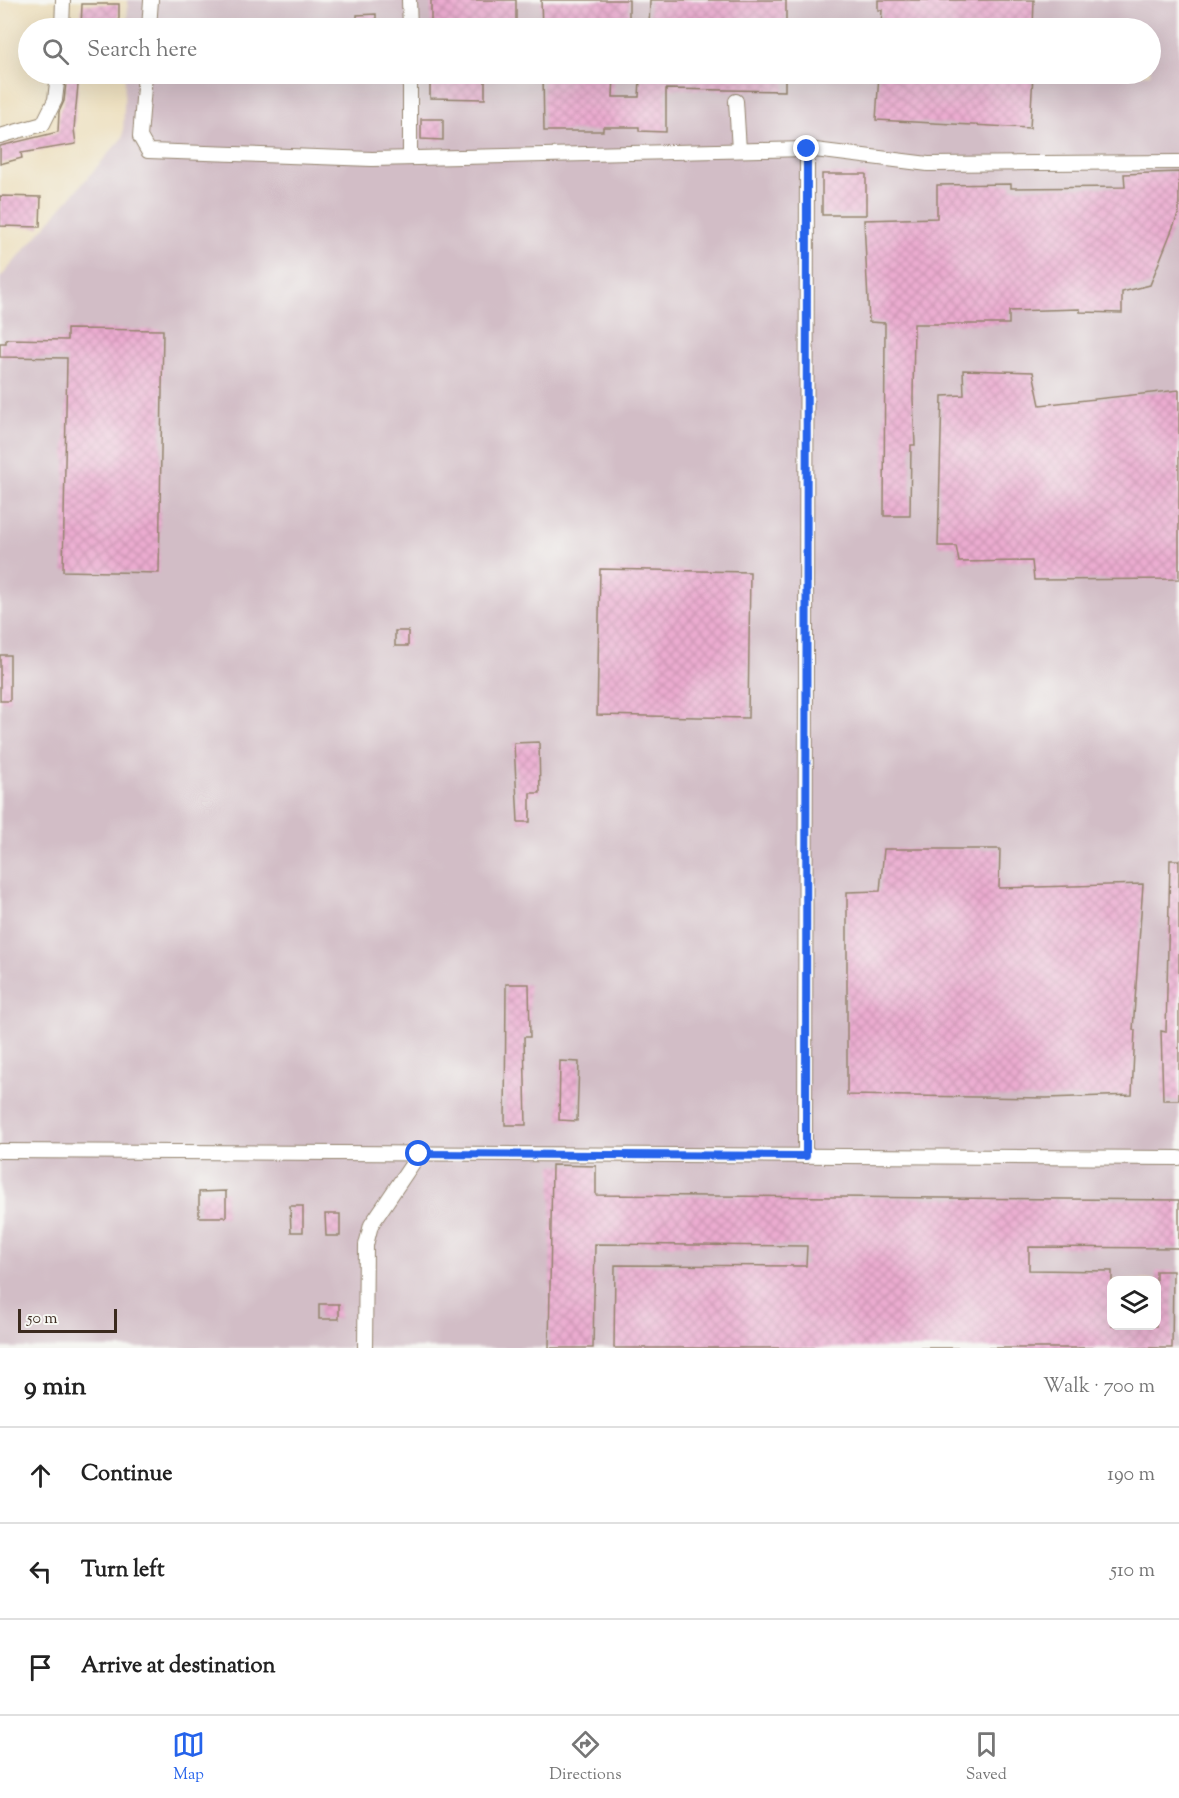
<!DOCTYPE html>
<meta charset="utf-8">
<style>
:root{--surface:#fff;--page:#f2f2f2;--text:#222;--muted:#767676;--line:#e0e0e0;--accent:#2563eb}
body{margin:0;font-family:"Sorts Mill Goudy",serif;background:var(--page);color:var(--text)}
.controls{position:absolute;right:18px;bottom:18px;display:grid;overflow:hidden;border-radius:12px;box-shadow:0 6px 24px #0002}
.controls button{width:54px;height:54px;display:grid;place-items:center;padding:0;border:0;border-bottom:2px solid var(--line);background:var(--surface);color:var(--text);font:30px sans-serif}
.scale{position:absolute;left:18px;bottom:15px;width:99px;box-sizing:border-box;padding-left:6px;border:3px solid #3b2a1e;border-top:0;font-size:16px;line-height:21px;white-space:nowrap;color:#3b2a1e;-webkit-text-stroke:4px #f6f6f2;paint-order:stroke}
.stop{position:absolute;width:18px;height:18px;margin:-14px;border:4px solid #2563eb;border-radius:50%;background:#fff}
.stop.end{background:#2563eb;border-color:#fff;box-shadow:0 2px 6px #0008}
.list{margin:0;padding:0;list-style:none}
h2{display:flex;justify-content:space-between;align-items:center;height:78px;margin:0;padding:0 24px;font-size:26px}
h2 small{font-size:20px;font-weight:400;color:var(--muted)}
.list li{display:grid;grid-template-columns:39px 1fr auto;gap:18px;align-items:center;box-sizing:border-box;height:96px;padding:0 24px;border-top:2px solid var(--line)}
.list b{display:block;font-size:22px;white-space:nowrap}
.list em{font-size:20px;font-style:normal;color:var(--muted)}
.icon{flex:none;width:33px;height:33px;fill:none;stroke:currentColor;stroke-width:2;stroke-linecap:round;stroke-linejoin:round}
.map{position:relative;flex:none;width:1179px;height:1348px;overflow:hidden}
.search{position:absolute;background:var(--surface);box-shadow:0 6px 24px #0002;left:18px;right:18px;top:18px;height:66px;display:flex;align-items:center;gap:15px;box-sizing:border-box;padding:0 21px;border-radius:33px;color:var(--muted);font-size:22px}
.sheet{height:366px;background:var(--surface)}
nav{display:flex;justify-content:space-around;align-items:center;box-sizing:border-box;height:84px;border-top:2px solid var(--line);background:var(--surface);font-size:16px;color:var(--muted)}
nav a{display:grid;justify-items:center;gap:3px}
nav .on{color:var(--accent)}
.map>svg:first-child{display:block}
.industrial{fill:#d2bdc6;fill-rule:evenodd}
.building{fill:url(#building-cross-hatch)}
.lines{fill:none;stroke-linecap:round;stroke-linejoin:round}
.minor-casing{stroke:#94846e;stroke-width:16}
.minor{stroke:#fff;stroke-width:14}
.route{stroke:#2563eb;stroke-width:8}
</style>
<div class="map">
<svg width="1179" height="1348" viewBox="0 0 1179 1348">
<defs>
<pattern id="building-cross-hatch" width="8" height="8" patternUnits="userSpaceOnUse" patternTransform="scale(1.5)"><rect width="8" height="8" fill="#ebacd0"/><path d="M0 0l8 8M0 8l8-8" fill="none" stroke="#ca94b2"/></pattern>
</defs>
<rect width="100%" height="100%" fill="#f6f6f2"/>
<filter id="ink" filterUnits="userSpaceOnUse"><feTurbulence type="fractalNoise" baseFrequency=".0167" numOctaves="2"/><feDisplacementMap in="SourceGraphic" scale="12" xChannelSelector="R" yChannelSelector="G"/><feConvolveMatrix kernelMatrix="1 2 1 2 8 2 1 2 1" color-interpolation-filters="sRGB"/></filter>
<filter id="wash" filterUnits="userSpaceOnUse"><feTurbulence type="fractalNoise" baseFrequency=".008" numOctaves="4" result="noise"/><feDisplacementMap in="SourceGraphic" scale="24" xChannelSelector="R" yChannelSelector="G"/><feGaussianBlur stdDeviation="1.35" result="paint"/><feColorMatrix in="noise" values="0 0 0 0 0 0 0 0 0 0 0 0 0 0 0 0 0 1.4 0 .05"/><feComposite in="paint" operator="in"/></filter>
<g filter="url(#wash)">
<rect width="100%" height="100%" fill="#eddfbd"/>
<path class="industrial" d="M128,0H1179V1348H0V278L123,137L125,74H1150V28H127ZM1112,1280H1156V1326H1112Z"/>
<g id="blocks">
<g class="building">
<rect x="431" y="0" width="85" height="28"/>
<path d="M541,0H629V28H542Z"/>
<path d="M650,0H786V28H649Z"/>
<path d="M878,0H1034L1033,28H881L882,10H878Z"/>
<path d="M82,4H119V28H81Z"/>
<path d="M376,14V28H357V15Z"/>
<path d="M67,74H79L74,129L76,144L21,153L22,158L0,164V146L58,132L59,112L64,101Z"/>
<path d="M430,74H485V99L430,98Z"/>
<path d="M543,74H614L613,97H639L640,79H649V74H785V91L666,89V132L639,131V127H603V131H544Z"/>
<path d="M879,74H1033L1030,128L876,120Z"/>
<path d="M421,119H443V140L421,139Z"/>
<path d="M1179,172V212L1150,285L1122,292V313L1080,312V309L1009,311V324H914L913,399L915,445H911L910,516H884L885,323L869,322L864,220L937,218V185L1011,184V188L1125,187L1124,174Z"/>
<rect x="822" y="174" width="44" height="41"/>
<path d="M0,196L41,197L40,227L0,226Z"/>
<path d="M67,329L163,330L159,573L63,571L67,358L0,357V343H6V339L67,340Z"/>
<path d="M963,370L1033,372L1040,405L1179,390V579L1034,580L1032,561L959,562L956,546H938L942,396L964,395Z"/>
<path d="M600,569L750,572L748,718L597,715Z"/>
<rect x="395" y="631" width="13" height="15"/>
<rect x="0" y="655" width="10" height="46"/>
<path d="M539,742L540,793H530V822H518L514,743Z"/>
<path d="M884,849H1000L999,888L1143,884L1133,1030H1135L1132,1095L1047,1098L847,1095V892L880,891Z"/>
<path d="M1170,860H1179V1100H1163L1161,1031L1166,1032Z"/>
<path d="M506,984H529L530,1037H524L526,1125H505Z"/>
<path d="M560,1061L579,1062L577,1121L559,1120Z"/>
<path d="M552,1165L596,1166V1195L1179,1200V1248L1029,1247V1270L1112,1271V1326H1156V1271H1173L1172,1348H614L615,1265L806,1266L807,1246L595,1244L593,1348H549Z"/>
<path d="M226,1191V1217H199V1192Z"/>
<path d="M290,1206H303V1232H291Z"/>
<path d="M325,1214H340V1236H326Z"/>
<rect x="319" y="1304" width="20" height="15"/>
</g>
</g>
</g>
<g filter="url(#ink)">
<use href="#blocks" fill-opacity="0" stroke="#94846e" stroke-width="1.5"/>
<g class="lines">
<g class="minor-casing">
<g id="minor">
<path d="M409,0L410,28"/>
<path d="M62,28L63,0"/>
<path d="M149,28L151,0"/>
<path d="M145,74L140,137L148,151L372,159L807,149L928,164L1179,162"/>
<path d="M410,74V158"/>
<path d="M736,101L739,150"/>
<path d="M0,136L43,124L55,100L58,74"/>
<path d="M0,1151L1179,1158"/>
<path d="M805,1156L807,149"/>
<path d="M365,1348L366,1245L371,1225L419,1154"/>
</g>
</g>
<use href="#minor" class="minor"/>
</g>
</g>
<g class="lines" filter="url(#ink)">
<path class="route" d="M419,1154L806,1156L807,149"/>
</g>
</svg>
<div class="controls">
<button><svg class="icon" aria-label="layers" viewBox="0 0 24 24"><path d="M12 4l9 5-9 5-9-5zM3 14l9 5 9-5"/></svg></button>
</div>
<div class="scale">50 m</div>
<div class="stop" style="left:419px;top:1154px"></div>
<div class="stop end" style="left:807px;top:149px"></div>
<div class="search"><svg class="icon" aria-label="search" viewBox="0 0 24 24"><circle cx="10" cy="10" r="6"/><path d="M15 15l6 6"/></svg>Search here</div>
</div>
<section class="sheet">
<h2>9 min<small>Walk · 700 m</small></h2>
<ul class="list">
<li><svg class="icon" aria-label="ahead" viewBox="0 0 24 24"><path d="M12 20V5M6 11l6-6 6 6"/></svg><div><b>Continue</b></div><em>190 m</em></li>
<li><svg class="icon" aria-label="left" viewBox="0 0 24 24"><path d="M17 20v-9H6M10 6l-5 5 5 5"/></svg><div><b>Turn left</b></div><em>510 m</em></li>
<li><svg class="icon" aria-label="arrive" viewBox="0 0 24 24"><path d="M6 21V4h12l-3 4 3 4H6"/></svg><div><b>Arrive at destination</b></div></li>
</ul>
</section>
<nav>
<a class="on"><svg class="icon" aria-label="map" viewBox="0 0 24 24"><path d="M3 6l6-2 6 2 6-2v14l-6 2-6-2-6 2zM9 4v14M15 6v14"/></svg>Map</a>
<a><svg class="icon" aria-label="directions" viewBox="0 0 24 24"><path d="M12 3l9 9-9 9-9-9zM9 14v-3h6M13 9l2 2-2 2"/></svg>Directions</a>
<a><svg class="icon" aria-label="saved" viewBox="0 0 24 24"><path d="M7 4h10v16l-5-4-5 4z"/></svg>Saved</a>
</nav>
